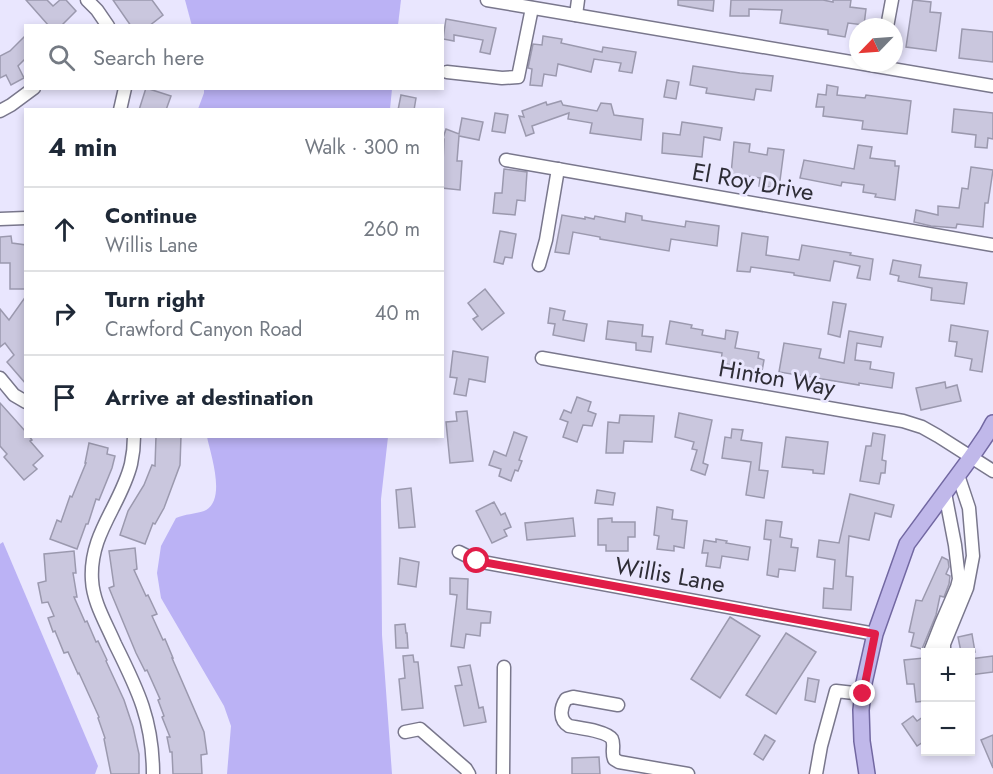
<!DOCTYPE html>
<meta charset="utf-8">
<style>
:root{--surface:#fff;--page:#f2f2f3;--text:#1f2937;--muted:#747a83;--line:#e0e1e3}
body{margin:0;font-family:Jost,sans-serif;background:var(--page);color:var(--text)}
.controls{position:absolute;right:18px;bottom:18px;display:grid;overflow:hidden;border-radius:0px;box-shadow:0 3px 9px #0003}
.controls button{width:54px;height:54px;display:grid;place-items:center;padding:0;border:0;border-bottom:2px solid var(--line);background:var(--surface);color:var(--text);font:30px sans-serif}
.compass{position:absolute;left:849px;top:18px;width:54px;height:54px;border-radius:50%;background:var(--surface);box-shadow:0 3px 9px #0003;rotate:245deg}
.stop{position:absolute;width:18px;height:18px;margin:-14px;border:4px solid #e11d48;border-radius:50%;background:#fff}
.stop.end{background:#e11d48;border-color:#fff;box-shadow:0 2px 6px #0008}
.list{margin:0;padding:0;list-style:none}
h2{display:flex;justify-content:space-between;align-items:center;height:78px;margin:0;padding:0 24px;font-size:26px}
h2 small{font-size:20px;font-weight:400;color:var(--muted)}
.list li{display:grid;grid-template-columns:39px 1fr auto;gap:18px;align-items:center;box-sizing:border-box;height:84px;padding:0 24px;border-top:2px solid var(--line)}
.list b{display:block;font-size:22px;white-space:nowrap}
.list p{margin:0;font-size:20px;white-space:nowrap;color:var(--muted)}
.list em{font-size:20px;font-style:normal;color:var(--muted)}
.icon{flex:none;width:33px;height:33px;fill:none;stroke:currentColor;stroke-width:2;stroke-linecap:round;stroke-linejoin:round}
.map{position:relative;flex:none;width:993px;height:774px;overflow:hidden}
.search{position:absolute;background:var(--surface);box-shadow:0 3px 9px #0003;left:24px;top:24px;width:420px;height:66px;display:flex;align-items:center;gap:15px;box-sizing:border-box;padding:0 21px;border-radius:0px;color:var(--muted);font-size:22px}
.panel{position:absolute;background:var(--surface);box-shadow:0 3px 9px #0003;left:24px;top:108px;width:420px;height:330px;border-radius:0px}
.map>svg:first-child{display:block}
.green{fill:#bbb2f5}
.building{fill:#cac7de;stroke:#9b99ae;stroke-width:1.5}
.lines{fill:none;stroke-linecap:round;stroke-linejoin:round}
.minor-casing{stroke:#79778c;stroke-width:15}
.major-casing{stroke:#7268a2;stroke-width:18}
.minor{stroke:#fff;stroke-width:12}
.major{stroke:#c0b8ea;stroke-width:15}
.route{stroke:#e11d48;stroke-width:8}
.labels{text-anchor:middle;stroke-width:6;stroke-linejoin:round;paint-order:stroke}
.street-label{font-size:24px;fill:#2e2d36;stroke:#e9e6fe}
</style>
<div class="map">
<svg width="993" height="774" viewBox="0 0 993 774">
<rect width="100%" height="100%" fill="#e9e6fe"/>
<g class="green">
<path d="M185,0H401L398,25L192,26Z"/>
<path d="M204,89V88L392,89L390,109H198L204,93Z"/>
<path d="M207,437H388L381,499L382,635L392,774H227L231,726L224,706L161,598L157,573L161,546L176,518C185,514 195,514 204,511C227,501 211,456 207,437Z"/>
<path d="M3,542L98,766L95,774H0V544Z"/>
</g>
<g class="building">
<path d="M26,0H47L53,6L60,0H66L76,11L61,26H49Z"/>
<path d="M113,0H152L163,15L149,26H131Z"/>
<path d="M678,0H714L713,11L678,5Z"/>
<path d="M731,0H823L833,2V0H851L850,7L866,9L864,25L848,23L845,37L828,34V30L780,23L782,10L749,9V16H730Z"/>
<path d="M913,0L931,2L930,12L941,13L936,51L906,47Z"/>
<path d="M446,19L496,28L490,54L480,52L483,40L454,35V41L443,39Z"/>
<path d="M962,29L993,32V62L959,58Z"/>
<path d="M26,35V58L18,66L24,78L11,85L6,75L0,78V56L10,51Z"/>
<path d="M543,36L562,39L561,43L602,52L603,47L636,52L632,73L619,71L621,63L594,59L591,72L558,64L556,76L544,74L542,86L530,85L532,69L528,68L533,44L542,45Z"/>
<path d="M693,66L740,73L773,76L771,91L756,89L754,100L706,93L707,88L690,85Z"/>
<path d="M667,80L679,82L676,99L664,97Z"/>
<path d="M827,85L838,87L837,95L865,98L866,95L911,101L907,134L862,129L863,121L823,116L824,107H816L818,94L826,95Z"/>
<path d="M146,88L171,96L166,110H139Z"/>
<path d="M401,95L416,98L414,110H398Z"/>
<path d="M561,101L563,105L597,111L601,103L611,104L614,115L643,119L641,140L590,133L592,123L568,119L569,113L532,126L534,133L526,136L519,116L524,117L522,111L546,102L547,105Z"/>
<path d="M954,109L993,113V139L988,138L987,148L975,147L976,135L952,132Z"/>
<path d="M495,113L508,115L505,133L492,131Z"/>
<path d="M462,118L483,122L479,140L459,136L457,161H462L460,190L442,188L444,139L443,138L446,129L459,134Z"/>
<path d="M682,122L722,128L720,140L704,137L702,157L662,153L663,133L680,135Z"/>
<path d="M734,142L750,144L749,152L767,155L768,148L784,150L779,188L759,186L760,178L731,174Z"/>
<path d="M858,145L872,147L870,158L895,161V166H899L895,200L875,197L876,194L863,192L864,185L842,182L841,186L800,178L804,160L854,169Z"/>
<path d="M971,167L993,170L988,203H985L983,227L957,224L956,228L931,226L914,222L916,210L938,215V206L959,208L962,188L968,189Z"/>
<path d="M504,169L527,172L525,201L517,200L515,215L493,213L495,193H502Z"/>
<path d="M626,213L642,216V220L685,227L686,221L719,226L717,246L671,239L669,251L600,239V237L573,232L569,254L555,252L562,215L585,219V217L594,219L595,216L625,222Z"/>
<path d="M500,231L516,234L512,258L505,257L503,264L494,262Z"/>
<path d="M742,233L768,237L766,255L799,260L802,245L851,253L850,255L873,259L870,280L857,278L860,266L834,261L830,281L794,275V273L751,267L750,272L737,271Z"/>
<path d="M11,236L12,243L26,245V289H10V263H0V237Z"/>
<path d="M893,260L921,265L919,277L967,283L964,304L931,300L932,288L898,281L899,276L890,274Z"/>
<path d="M485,289L504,313L482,330L473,319L478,316L468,303Z"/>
<path d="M26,296V384L7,362L14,355L5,343L0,347V309L9,320Z"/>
<path d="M833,302L846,304L840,337L828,334Z"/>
<path d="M550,308L565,311L563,320L587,324L584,341L553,335L555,324L548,323Z"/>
<path d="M608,321L643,325L642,336L653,337L651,352L636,350V343L606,339Z"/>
<path d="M670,321L692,325L691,328L703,330L702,335L725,339L726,330L738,332L735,348L759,352L758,358L764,360L762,371L721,363L722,353L666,344Z"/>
<path d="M951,325L988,331L982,372L970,370L972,359L955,356L957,342L949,341Z"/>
<path d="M849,331L883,337L881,347L857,343L855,360L871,362L870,369L894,373L892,388L859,383V385L779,372L784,343L821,349L819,358L844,363Z"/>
<path d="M453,351L488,357L485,382L469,379L466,396L454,394L457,378L450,377Z"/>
<path d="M945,382L946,388L957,385L961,401L921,410L916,388Z"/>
<path d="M577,397L591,402L588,411L596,414L592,426L583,425L577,442L563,437L568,422L560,419L564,410L571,413Z"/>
<path d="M0,403L26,432V436H29L32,440L30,441L43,456L33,465L37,469L24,480L4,457L7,454L0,446Z"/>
<path d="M467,411L473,461L450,463L446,422L457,421L456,412Z"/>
<path d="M679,413L712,420L703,463L708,465L705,475L691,470L697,450L692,449L694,442L675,437Z"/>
<path d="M620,415L654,416L652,442L624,441L623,453H606L608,422L619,423Z"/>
<path d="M732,429L743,430L741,440L762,443L759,470L768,471L764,498L746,495L751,462L722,458L725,437L731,438Z"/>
<path d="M514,432L527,437L519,460L522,461L518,471L515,470L511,481L499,476L501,469L489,465L494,451L506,456Z"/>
<path d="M873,433L885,435L882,460L886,461L885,473H881L879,484L860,481L866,446H871Z"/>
<path d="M156,436H181L180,465L164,508L155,524L153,523L145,544L120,535L128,511L144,485L152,465L155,466Z"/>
<path d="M786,437L828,442L824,474L813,473V470L782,467Z"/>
<path d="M89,443L108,448L107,454L115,456L112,468L99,500L96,499L88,524H86L77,549L50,539L57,520L61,522L70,496L72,497L86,463H85Z"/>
<path d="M411,488L415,527L399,528L396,490Z"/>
<path d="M597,490L615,493L613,505L595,503Z"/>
<path d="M850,494L894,505L891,517L875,513L869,540L849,536L846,576L853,577L851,610L823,608L824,588L833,589L835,560L817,557L819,540L839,543Z"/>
<path d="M494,502L501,515L505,513L511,527L504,530L507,536L492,543L476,511Z"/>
<path d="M657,507L673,510L672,519L687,521L684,548L674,546V551L657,549L659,536L654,535Z"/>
<path d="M573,518L575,536L527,540L525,523Z"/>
<path d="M612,518V522H635V537H628V551H606V545H598V519Z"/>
<path d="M766,520L782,522L780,537L792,539L791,547L798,548L795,571L779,569L778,577L767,575L771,540L764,539Z"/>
<path d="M716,539L727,541L726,543L750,547L748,560L722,556L720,568L706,566L708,553H702L704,540L716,542Z"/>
<path d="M135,548L137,569L134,570L146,596L148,595L157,614L152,616L163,640L165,639L173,658H172L204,732L207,754L201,755L202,774H173L172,752H170L167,737H170L162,717L164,716L158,700L160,699L147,670L145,671L136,653L109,588L114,586L109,551Z"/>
<path d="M74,551L76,573H73L77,597H74L85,622L87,621L96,642L98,641L107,660L106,661L124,700L133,727L139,754V774H111L104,739L105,738L98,718L99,717L79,673L78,674L68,652L64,653L55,631L53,632L48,618L54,616L48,602L42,603L38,583L46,581L44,554Z"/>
<path d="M942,557L948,560L949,567L946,574L950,576L949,584L944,597L940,596L936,615L922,649L911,646L914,633L909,632L916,600L922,601Z"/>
<path d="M400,558L419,562L416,587L398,584Z"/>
<path d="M450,578L468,579L467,609L491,612L490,623H481L480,636L466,634L464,648L451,646L457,595L450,594Z"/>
<path d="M730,617L760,636L720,698L691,679Z"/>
<path d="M405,624L406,633H407L408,648H396L395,625Z"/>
<path d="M786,633L816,652L776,714L746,695Z"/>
<path d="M972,634L975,652H961L958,637Z"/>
<path d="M413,655L414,662H418L423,708L402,710L399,679L405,678L403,656Z"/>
<path d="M993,656V672L970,675V659Z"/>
<path d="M924,658L926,701L916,702L914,684H907L904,660Z"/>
<path d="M470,665L479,708L483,707L486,722L464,726L455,686L462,685L458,667Z"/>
<path d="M808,678L819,680L815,702L805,700Z"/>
<path d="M926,715V740L917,746L902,724L913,716L917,721Z"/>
<path d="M765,735L775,741L763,760L754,754Z"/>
<path d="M993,735V768L981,740Z"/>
<path d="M599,757L600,774H572V758Z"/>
</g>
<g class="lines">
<g class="minor-casing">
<g id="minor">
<path d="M87,0L97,10L108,26"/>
<path d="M487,0L993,86"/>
<path d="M576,15L578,0"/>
<path d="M887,27L892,0"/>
<path d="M447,72L502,78L518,77L532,8"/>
<path d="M120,110L125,88"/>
<path d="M0,111L11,105L34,88"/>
<path d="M506,160L993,245"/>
<path d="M0,219L26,218"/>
<path d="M539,265L546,240L558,169"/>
<path d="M542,358L903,421L922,427L938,436L993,471"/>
<path d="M0,378L14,395L26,402"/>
<path d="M134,436C134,446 133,455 131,464C121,505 89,534 92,580C93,602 106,623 115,644C138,690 153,721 153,774"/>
<path d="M459,552L477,561L875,634"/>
<path d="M930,652L941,624L957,587L959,579L955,545L945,493"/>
<path d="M944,652V644L967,588L973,556L969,508L958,475"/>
<path d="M618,705L573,697L566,699C560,708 559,720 569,726C579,728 607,731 612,739C615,745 611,752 614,759L619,762L688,774"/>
<path d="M405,732L420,729L466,769L469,774"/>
<path d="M503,774L504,667"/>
<path d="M816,774L821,746L836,691L863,694"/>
</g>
</g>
<g class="major-casing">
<path id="major" d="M867,774L862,741L861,710L864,683L875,634L907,544L972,456L987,434L993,423"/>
</g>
<use href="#minor" class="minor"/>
<use href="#major" class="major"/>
</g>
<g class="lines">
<path class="route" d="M477,561L875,634L863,694"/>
</g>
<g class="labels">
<g class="street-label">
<text transform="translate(753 182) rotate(10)" y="8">El Roy Drive</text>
<text transform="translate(777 378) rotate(10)" y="8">Hinton Way</text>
<text transform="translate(670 575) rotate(10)" y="8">Willis Lane</text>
</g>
</g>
</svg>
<div class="controls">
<button>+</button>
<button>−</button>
</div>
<svg class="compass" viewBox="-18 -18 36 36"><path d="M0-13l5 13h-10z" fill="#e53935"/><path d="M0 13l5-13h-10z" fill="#747a83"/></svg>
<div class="stop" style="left:477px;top:561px"></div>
<div class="stop end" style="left:863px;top:694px"></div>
<div class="search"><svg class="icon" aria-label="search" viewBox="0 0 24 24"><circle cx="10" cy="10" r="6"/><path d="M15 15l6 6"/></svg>Search here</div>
<section class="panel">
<h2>4 min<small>Walk · 300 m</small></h2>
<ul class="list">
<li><svg class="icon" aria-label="ahead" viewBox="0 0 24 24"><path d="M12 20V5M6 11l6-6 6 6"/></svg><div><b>Continue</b><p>Willis Lane</p></div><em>260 m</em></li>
<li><svg class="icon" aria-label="right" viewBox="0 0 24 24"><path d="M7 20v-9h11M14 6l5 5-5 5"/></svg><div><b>Turn right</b><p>Crawford Canyon Road</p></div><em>40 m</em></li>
<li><svg class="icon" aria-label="arrive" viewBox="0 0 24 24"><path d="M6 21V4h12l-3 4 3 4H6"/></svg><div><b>Arrive at destination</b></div></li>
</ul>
</section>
</div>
